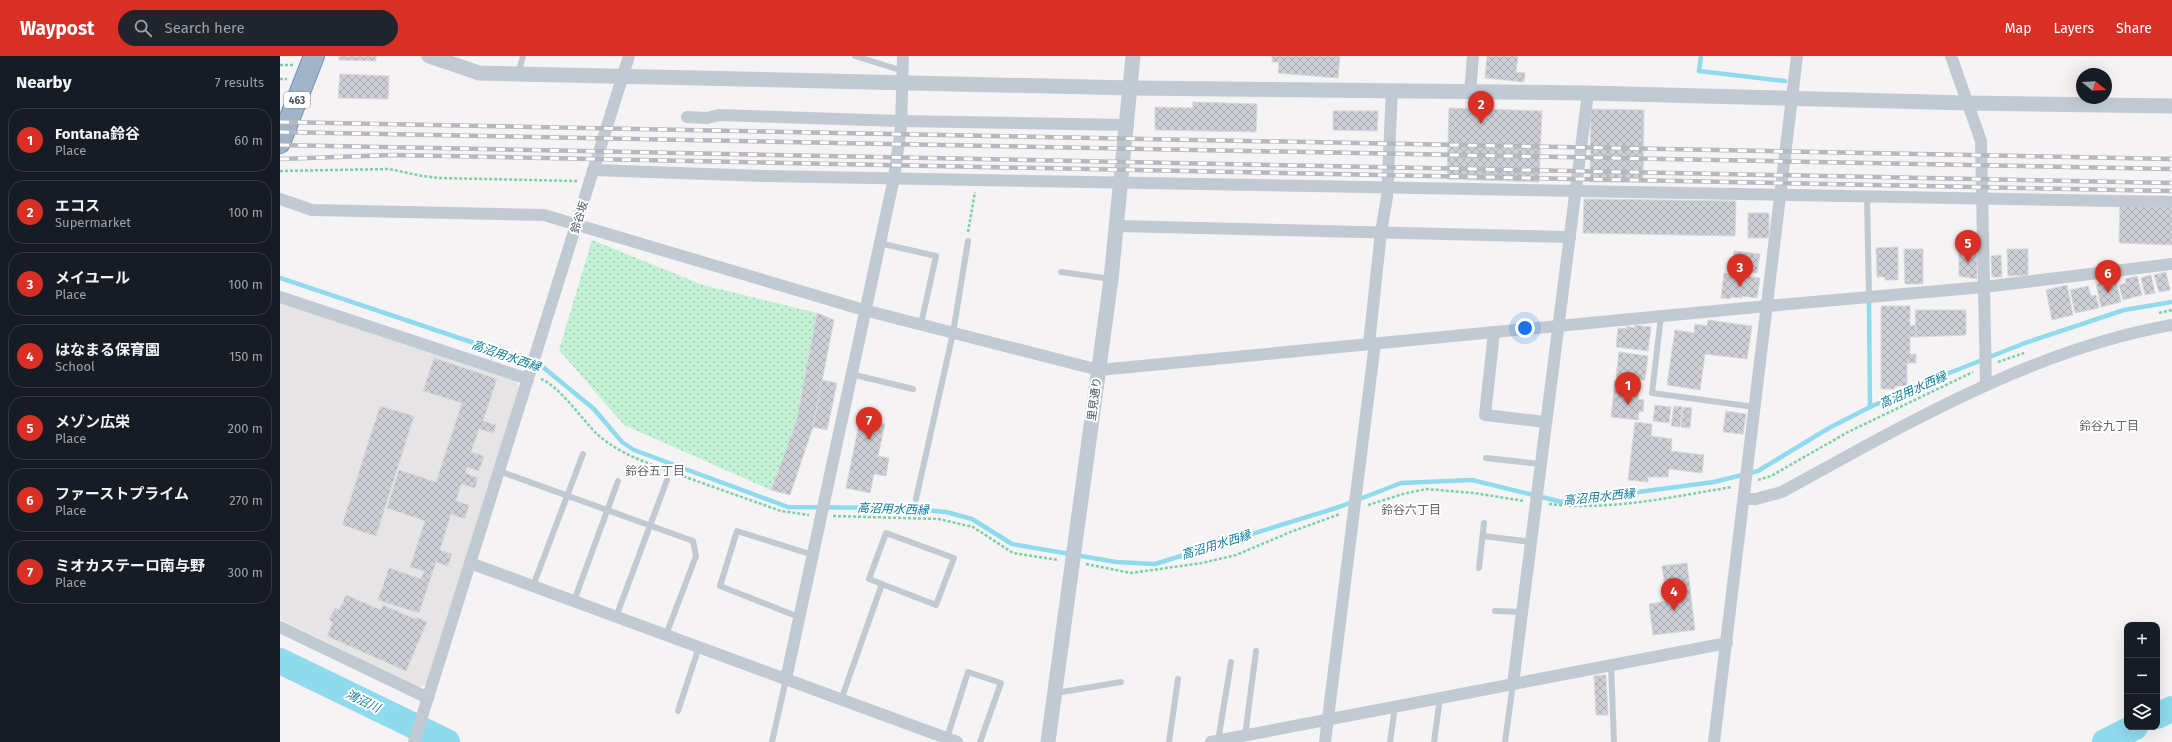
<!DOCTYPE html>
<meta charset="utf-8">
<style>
:root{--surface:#171b24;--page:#20242c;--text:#f1f3f6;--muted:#9ea1a6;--line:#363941;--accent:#d93025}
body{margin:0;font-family:"Fira Sans","Noto Sans JP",sans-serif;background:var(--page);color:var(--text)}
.controls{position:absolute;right:12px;bottom:12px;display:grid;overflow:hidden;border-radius:8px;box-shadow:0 4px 16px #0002}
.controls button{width:36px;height:36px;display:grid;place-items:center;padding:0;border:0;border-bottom:1px solid var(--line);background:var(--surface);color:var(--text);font:20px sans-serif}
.compass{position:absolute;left:1796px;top:12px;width:36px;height:36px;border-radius:50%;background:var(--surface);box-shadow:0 4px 16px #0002;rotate:108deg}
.you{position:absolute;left:1245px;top:272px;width:14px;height:14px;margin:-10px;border:3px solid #fff;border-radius:50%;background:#1a73e8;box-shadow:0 0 0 6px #1a73e833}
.badge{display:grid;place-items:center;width:26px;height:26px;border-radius:50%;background:var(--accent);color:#fff;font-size:13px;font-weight:700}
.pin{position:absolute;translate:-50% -33px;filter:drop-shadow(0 1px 2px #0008)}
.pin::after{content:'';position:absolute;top:21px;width:14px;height:12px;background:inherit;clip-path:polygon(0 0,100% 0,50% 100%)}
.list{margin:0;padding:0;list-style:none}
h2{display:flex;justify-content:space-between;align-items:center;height:52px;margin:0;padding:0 16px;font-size:17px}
h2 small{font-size:13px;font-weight:400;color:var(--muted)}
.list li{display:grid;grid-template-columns:26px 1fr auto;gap:12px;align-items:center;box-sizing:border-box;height:64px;margin:0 8px 8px;padding:0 8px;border:1px solid var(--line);border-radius:16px}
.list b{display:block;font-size:15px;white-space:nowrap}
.list p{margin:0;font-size:13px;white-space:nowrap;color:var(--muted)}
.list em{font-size:13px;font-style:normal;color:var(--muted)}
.icon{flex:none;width:22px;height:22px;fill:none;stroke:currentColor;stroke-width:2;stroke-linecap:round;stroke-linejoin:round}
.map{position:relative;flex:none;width:1892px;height:686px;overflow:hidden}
header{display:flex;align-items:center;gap:24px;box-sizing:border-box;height:56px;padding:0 20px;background:var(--accent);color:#fff}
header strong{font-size:19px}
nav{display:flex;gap:22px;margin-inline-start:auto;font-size:14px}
.search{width:280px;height:36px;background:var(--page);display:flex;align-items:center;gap:10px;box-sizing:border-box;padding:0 14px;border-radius:22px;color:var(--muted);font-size:15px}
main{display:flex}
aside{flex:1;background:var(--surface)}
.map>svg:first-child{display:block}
.education{fill:#e6e4e5}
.grass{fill:url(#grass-dots)}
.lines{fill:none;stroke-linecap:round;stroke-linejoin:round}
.stream{stroke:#90daee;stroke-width:4.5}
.river{stroke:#90daee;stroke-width:26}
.building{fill:url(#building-cross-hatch);stroke:#d7d9de}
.trunk-casing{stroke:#7690ad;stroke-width:22}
.path{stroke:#7ad0a6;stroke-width:2.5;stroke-dasharray:3 2;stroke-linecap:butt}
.service{stroke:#c1cad2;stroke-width:6}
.minor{stroke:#c1cad2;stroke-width:12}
.tertiary{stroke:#c1cad2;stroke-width:15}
.trunk{stroke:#9fb4c9;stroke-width:20}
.rail-casing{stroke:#b5b8bd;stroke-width:4.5}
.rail{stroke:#fff;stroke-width:3;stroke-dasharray:9;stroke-linecap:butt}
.labels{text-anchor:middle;stroke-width:4;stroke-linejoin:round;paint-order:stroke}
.shield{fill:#fff;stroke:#808990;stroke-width:1}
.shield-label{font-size:10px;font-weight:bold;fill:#4a5661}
.street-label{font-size:11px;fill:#4a5661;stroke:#fff}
.water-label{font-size:12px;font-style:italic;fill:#0c7c9b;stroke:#fff}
.neighbourhood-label{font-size:12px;fill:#5f6368;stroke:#fff}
</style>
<header>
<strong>Waypost</strong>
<div class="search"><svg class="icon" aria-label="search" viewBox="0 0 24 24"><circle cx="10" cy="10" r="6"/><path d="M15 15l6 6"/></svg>Search here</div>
<nav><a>Map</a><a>Layers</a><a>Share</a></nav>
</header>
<main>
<aside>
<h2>Nearby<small>7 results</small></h2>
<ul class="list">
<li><span class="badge">1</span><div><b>Fontana鈴谷</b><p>Place</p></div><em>60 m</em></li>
<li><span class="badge">2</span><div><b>エコス</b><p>Supermarket</p></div><em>100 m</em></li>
<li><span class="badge">3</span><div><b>メイユール</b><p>Place</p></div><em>100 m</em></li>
<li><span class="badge">4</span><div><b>はなまる保育園</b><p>School</p></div><em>150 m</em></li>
<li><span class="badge">5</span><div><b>メゾン広栄</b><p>Place</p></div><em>200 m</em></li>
<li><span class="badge">6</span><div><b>ファーストプライム</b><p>Place</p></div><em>270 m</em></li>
<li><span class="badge">7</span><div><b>ミオカステーロ南与野</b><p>Place</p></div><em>300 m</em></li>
</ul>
</aside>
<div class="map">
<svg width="1892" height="686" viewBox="0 0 1892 686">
<defs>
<pattern id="grass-dots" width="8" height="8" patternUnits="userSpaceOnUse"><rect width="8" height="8" fill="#c3f1d5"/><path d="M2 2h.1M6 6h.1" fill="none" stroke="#a0c6b0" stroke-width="1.8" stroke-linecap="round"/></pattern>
<pattern id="building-cross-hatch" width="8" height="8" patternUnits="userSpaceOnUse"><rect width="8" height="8" fill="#cdcfd5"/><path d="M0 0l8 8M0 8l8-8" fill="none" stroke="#a8abb0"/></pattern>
</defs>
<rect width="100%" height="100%" fill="#f5f3f3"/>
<path class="education" d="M0,247L235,325L239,331L147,629L138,631L0,563Z"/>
<path class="grass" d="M312,184L423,229L537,257L516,367L491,434L344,369L279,294Z"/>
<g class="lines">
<g class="stream">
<path d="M1421,0L1419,15L1505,25"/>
<path d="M0,222L206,291L264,312L314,353L342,386L354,394L508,451L624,452L666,456L692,463L732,488L836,506L875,508L1059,451L1121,427L1192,424L1282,446L1434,426L1478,415L1549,372L1590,351L1659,321L1745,287L1844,254L1892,246"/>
<path d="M1589,246L1590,351"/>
</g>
<g class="river">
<path d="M0,605L167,686"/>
<path d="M1877,660L1892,653"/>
<path d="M1825,686L1855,671"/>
</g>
</g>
<g class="building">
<path d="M59,0H96V5L59,4Z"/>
<path d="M992,0H1060L1058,22L998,17L999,6H992Z"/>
<path d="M1207,0H1238L1236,16L1245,17L1244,26L1205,22Z"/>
<path d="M60,18L109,20L108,43L58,42Z"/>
<path d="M913,46L977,48L976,76L875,74V51L913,52Z"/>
<path d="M1169,52L1262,55L1259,126L1167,123Z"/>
<path d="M1311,53L1364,54L1363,126H1310Z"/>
<path d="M1053,55H1098L1097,75L1053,74Z"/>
<path d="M1304,143L1456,145L1455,180L1303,177Z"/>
<path d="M1840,150L1892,152V189L1839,187Z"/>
<rect x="1468" y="157" width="21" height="25"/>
<path d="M1618,191V224H1605V221H1597L1596,192Z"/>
<path d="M1624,193H1643V228H1625Z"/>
<path d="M1727,193H1748V219L1728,220Z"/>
<path d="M1679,194H1697V223L1679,220Z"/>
<path d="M1454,195L1480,198L1477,217L1452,213Z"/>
<path d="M1721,199L1722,221H1712L1711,200Z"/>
<path d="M1886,216L1890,234L1879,236L1874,219Z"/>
<path d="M1444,217L1480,222L1477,242L1462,240V242L1451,241L1450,243L1441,242Z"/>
<path d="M1871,219L1875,237L1865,239L1861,222Z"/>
<path d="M1857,220L1862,239L1843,244L1839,229L1846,227L1845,223Z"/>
<path d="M1836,225L1841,246L1821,251L1816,228Z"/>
<path d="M1787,229L1793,259L1772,264L1766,234Z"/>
<path d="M1808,230L1811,240L1816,239L1819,252L1795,257L1790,234Z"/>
<path d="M1601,250H1630V270L1636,269V281H1630V298H1636V307H1627V330H1615V333H1601Z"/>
<path d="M1635,254H1686V279L1636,281Z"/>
<path d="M537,257L554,264L533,371L510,439L491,434L516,367Z"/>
<path d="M1428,264L1472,270L1467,303L1425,298L1420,334L1387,329L1395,274L1414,277L1415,268L1427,270Z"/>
<path d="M1355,269L1371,271L1368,295L1336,291L1338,272L1346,273L1347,270L1354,272Z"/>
<path d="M1339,296L1368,300L1365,324L1336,321Z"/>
<path d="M154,302L217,323L203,365L216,369L214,377L199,373L191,396L204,400L199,415L187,411L185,417L198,422L195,432L181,428L176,445L189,449L185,463L171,458L160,494L172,498L168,510L156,506L139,557L98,544L109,512L141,523L144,515L130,511L145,465L107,452L119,414L156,426L182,347L143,335Z"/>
<path d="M542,324L557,327L547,374L533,371Z"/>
<path d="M1335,324L1360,327L1358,343L1364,344L1363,356L1359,355L1358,364L1331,361Z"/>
<path d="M1375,349L1391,351L1389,367L1373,365Z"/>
<path d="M100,350L134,360L96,480L62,469Z"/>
<path d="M1394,350L1402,351L1400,371L1391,370Z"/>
<path d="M1403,351L1412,352L1410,372L1401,371Z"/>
<path d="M1446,355L1466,358L1463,378L1443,376Z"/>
<path d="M580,363L605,368L598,400L609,402L606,420L594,418L590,437L566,432Z"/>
<path d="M1355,366L1372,368L1371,380L1392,383L1391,395L1424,399L1422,417L1389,413L1388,421H1368V426L1348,424Z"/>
<path d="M1407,507L1415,574L1373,579L1369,548L1387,545L1382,510Z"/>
<path d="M66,539L101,554L103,549L135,563L136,561L147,566L126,615L47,580L53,566L49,564L55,552L59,554Z"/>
<path d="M1326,619L1328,659H1316L1314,620Z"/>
</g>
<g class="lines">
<g class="trunk-casing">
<path id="trunk" d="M0,87L34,0"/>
</g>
<g class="path">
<path d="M0,9H13"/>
<path d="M0,23H7"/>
<path d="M0,115L109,113L142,120L159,122L297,125"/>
<path d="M688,176L695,136"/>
<path d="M1879,257L1892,254"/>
<path d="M1718,306L1744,297"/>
<path d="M261,323C279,330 302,363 316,377C335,395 361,405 386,414"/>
<path d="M394,417L501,455L529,459"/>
<path d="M1478,424L1491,420L1568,376L1693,316"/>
<path d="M1269,448C1331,455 1391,441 1452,431"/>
<path d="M1088,449L1123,438L1146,433L1194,437L1244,445"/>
<path d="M553,460L659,463L693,471L733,497L779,504"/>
<path d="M806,508L851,517L922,507L956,499L1013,475L1060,458"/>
</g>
<g class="service">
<path d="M575,0L623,15"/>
<path d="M238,18L243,0"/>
<path d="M1587,140L1589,241"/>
<path d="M599,187L656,200L641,268"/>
<path d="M781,216L831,223"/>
<path d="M1381,260L1372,337L1475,351"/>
<path d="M571,318L633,333"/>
<path d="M1206,402L1261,408"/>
<path d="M219,415L413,485L416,500L386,579"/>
<path d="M636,443L673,277L688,185"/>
<path d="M606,477L674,502L656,549L589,523Z"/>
<path d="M1203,480L1251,486"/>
<path d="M1199,512L1204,467"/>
<path d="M253,530L303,398"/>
<path d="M294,545L338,425"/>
<path d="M1215,555L1242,556"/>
<path d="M336,561L387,424"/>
<path d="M519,561L440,530L457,475L533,499"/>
<path d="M1331,609L1334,686"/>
<path d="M776,637L841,626"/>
<path d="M561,644L602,528"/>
<path d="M398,655L419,591"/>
<path d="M965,680L976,595"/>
<path d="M667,682L688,616L721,627L700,686"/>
<path d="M938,685L951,606"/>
<path d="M492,686L506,623"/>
<path d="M889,686L898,623"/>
<path d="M1110,686L1115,651"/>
<path d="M1154,686L1160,642"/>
<path d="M1225,686L1233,628"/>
</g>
<g class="minor">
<path d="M1671,0L1701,85L1706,329"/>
<path d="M1190,37L1193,0"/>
<path d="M407,61L427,62L439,59L621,65L848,69"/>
<path d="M313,114L485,120L1892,146"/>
<path d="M0,143L32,154L264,159L584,254L819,314L1487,250L1704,231L1892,208"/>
<path d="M838,170L1290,181"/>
<path d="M0,241L248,323"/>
<path d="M1214,276L1205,359L1266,366"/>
<path d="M1089,288L1101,176L1107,141L1112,34"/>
<path d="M1464,443H1476L1502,436C1626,368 1751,294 1892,269"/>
<path d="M190,507L677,686"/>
<path d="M0,571L148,642"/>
<path d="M506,623L614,122L621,71L623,0"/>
<path d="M1233,628L1308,37"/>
<path d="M134,686L349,0"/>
<path d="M931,686L1447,587"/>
<path d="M1045,686L1095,287"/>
<path d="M1434,686L1517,0"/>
</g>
<g class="tertiary">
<path d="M149,0L199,17L238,18L852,32L1308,37L1687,47L1892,50"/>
<path d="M768,686L831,223L853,0"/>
</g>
<use href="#trunk" class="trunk"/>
<g class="rail-casing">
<g id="rail">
<path d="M0,66L1892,103"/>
<path d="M0,76L1892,113"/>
<path d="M0,89L1892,127"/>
<path d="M0,103L113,99L1892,135"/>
</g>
</g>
<use href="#rail" class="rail"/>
</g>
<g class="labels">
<rect class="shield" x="4" y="36" width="26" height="16" rx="3"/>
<g class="shield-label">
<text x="17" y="48">463</text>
</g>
<g class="street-label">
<text transform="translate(299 161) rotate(-73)" y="4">鈴谷坂</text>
<text transform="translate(814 343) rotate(-82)" y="4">里見通り</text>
</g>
<g class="water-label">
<text transform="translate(226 300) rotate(19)" y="4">高沼用水西縁</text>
<text transform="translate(1633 334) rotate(-24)" y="4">高沼用水西縁</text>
<text transform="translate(1319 441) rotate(-6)" y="4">高沼用水西縁</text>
<text transform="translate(613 453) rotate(2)" y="4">高沼用水西縁</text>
<text transform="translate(936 489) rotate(-17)" y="4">高沼用水西縁</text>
<text transform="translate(83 645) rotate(26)" y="4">鴻沼川</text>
</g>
<g class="neighbourhood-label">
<text x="1829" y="374">鈴谷九丁目</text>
<text x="375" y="419">鈴谷五丁目</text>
<text x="1131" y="458">鈴谷六丁目</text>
</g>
</g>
</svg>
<div class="controls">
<button>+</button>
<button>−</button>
<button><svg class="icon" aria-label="layers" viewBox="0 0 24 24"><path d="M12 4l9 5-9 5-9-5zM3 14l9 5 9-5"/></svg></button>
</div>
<svg class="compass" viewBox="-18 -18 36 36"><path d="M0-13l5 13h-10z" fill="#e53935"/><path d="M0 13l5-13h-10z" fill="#9ea1a6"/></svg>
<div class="you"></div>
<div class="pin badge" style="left:1348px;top:349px">1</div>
<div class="pin badge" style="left:1201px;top:68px">2</div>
<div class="pin badge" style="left:1460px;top:231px">3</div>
<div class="pin badge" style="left:1394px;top:555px">4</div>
<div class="pin badge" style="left:1688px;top:207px">5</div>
<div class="pin badge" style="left:1828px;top:237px">6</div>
<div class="pin badge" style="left:589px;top:384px">7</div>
</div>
</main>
